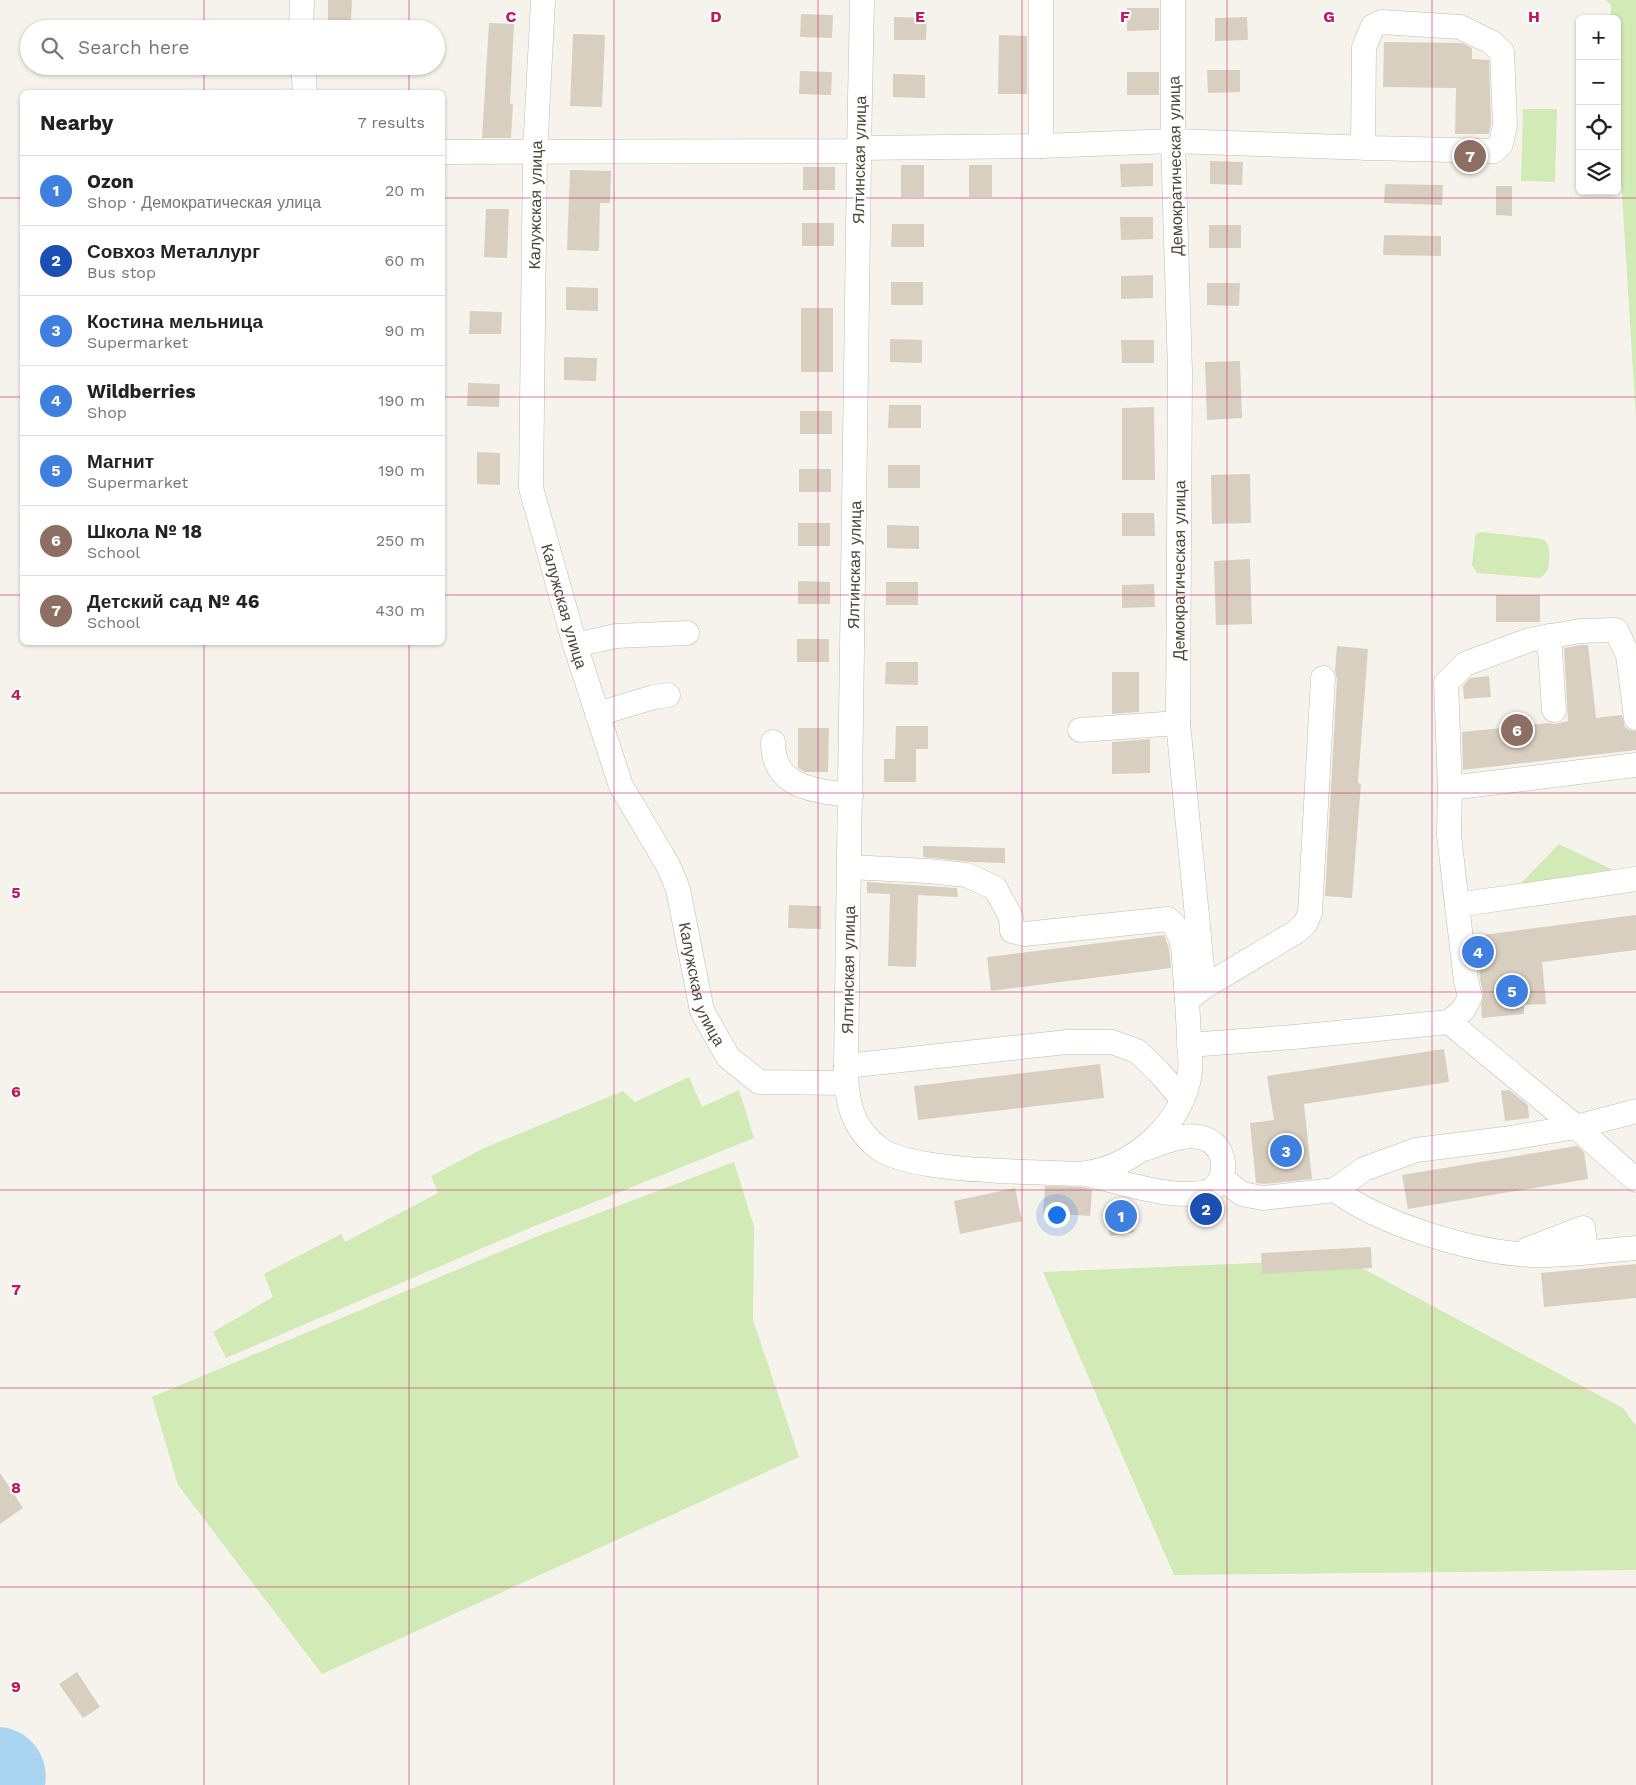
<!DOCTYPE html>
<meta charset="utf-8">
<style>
:root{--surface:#fff;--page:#f6f6f6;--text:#222;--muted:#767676;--line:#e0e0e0;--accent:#fc3f1d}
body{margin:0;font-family:"Work Sans",sans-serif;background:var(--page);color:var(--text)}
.controls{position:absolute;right:15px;top:15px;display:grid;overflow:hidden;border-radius:8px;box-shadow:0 1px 4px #0004}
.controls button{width:45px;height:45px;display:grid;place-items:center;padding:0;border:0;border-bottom:1px solid var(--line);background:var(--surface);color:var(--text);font:25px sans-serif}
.you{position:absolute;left:1056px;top:1214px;width:18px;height:18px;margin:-12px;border:4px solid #fff;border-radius:50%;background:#1a73e8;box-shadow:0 0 0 8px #1a73e833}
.badge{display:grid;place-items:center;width:32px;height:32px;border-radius:50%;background:var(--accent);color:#fff;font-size:16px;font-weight:700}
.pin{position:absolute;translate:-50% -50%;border:2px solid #fff;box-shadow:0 1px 5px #0006}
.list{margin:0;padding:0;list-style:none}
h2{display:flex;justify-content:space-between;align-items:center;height:65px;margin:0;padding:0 20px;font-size:21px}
h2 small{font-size:16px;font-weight:400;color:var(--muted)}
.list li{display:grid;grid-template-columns:32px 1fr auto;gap:15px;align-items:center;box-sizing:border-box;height:70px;padding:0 20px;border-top:1px solid var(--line)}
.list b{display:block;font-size:19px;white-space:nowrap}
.list p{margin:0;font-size:16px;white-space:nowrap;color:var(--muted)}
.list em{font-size:16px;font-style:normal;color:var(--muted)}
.icon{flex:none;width:28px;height:28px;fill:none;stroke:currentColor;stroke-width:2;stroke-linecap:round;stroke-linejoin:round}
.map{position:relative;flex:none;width:1636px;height:1785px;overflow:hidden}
.search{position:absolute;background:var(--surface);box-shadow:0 1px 4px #0004;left:20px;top:20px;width:425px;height:55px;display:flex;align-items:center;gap:12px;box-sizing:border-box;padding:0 18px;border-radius:28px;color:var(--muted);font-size:19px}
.panel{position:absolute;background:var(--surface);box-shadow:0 1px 4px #0004;left:20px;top:90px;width:425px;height:555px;border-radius:8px}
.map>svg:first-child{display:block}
.green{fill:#d2eab5}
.water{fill:#a9d4f2}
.building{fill:#d8cfc1}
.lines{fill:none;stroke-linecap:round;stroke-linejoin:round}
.minor-casing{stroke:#c2bbae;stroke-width:25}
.minor{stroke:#fff;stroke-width:24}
.grid{fill:none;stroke:#c2185b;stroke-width:1;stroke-opacity:0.55}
.labels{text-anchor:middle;stroke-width:4;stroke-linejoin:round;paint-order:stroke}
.street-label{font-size:16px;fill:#4b4439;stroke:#fff}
.grid-label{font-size:16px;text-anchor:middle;font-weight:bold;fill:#c2185b;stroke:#fff;stroke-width:4;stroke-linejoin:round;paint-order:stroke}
</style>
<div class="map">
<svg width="1636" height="1785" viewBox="0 0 1636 1785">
<rect width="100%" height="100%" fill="#f6f3ec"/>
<g class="green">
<path d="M1606,0H1636V419L1617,114V19H1611V5Z"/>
<path d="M1523,109H1557L1555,182L1521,181Z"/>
<path d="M1481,532L1543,539C1551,543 1550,560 1548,569C1546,573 1543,575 1540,578L1477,573L1472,565L1475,537L1477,533Z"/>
<path d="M1559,844L1619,873L1519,885Z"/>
<path d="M689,1077L702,1107L739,1090L754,1138L520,1232L226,1358L213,1332L273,1297L264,1274L341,1234L345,1242L438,1193L431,1176L484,1148L623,1091L635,1102Z"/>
<path d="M734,1162L754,1227L753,1320L799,1457L322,1674L178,1485L152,1397L533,1238Z"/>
<path d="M1345,1259L1623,1408L1636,1426V1570L1174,1575L1043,1272Z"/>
</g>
<path class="water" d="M0,1727C29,1729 50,1756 45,1785H0Z"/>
<g class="building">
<path d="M328,0H352L351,21L328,20Z"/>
<path d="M1127,8H1159V30L1127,31Z"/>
<path d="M801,14L833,15L832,38L800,37Z"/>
<path d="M894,17L927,18L926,40H894Z"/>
<path d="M1247,17L1248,40L1215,41V18Z"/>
<path d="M489,23L514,24L510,104H513L511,138H482Z"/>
<path d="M573,34L605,35L602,107L570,106Z"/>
<path d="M999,35L1027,36V94H998Z"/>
<path d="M1384,42L1462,43L1472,48V59L1489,60L1491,124L1489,134H1455L1456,88L1383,87Z"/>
<path d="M1207,70H1240V92L1208,93Z"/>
<path d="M800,71L832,72L831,95L799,94Z"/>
<rect x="1127" y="72" width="32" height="23"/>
<path d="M893,74L925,75V98L893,97Z"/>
<path d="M1210,161L1243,162L1242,185L1210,184Z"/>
<path d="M1153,163V186L1121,187L1120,164Z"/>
<rect x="901" y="165" width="23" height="32"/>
<rect x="969" y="165" width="23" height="32"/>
<rect x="803" y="167" width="32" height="23"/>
<path d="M570,170L611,171L610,203H600L599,251L567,250Z"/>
<path d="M1385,184L1443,185L1442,205L1384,203Z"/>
<path d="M1496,186H1512V216L1496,215Z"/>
<path d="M486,209H509L507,258L484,257Z"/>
<path d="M1120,217H1153V239L1121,240Z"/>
<rect x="802" y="223" width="32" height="23"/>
<path d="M892,224H924V247H891Z"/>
<rect x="1209" y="225" width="32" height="23"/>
<path d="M1384,235L1441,236V256L1383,255Z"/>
<path d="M1153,275V298L1121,299V276Z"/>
<rect x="891" y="282" width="32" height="23"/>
<path d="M1207,283H1240L1239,306L1207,305Z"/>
<path d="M566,287L598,288V311L566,310Z"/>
<rect x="801" y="308" width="32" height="64"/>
<path d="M470,311L502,312L501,334H469Z"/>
<path d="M890,339L922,340V363L890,362Z"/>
<path d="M1121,340H1154V363H1122Z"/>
<path d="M564,357L597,358L596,381L564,380Z"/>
<path d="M1240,361L1242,418L1207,420L1205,362Z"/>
<path d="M468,383L500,384L499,407L467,406Z"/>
<path d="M889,405H921V428H888Z"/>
<path d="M1154,407L1155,480H1122V408Z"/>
<rect x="800" y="411" width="32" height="23"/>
<path d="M477,452L500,453V485L477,484Z"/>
<rect x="888" y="465" width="32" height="23"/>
<rect x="799" y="469" width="32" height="23"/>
<path d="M1250,474L1251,523L1212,524L1211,475Z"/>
<path d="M1122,513H1154L1155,536H1122Z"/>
<rect x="798" y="523" width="32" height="23"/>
<path d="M887,525L919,526V549L887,548Z"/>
<path d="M1250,559L1252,624L1216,625L1214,561Z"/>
<path d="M798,581L830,582V604H798Z"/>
<rect x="886" y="582" width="32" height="23"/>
<path d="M1154,584L1155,607L1122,608V585Z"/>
<rect x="1496" y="595" width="44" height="27"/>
<rect x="797" y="639" width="32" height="23"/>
<path d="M1581,645H1588L1596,718L1622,715L1625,727L1630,730L1636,731V750L1463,770L1462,732L1549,723L1555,724L1568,721L1564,648Z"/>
<path d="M1337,646L1368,649L1358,783L1361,784L1352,898L1325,896L1337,679L1335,671Z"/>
<path d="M886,662H918V685L885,684Z"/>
<path d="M1112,672H1139V712L1112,714Z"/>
<path d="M1489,676L1491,697L1464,699L1463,686L1470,678Z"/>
<path d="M896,726H928V749H916V782H884V759H895Z"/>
<path d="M798,728H829L828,772H805L798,768Z"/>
<path d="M1150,739V773L1112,774V742Z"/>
<path d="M923,846L1005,848V863L972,862L923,857Z"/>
<path d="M867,882L957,888L958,897L918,895L916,967L888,966L890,894L867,893Z"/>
<path d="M789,905L821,906V929L788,928Z"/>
<path d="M1636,915V950L1542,962L1546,1004L1524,1005V1014L1482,1018L1481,1006L1483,994L1480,979L1475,936Z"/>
<path d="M1164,935L1169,948L1171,968L991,991L987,957Z"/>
<path d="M1444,1049L1449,1082L1304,1104L1312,1179L1264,1184L1256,1183L1250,1123L1274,1120L1267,1076Z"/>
<path d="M1100,1064L1104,1098L918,1120L914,1086Z"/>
<path d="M1509,1090L1528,1105L1529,1118L1505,1121L1501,1091Z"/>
<path d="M1577,1146L1584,1152L1588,1179L1408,1209L1402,1175Z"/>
<path d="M1045,1186L1083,1187L1092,1190L1090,1216L1043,1213Z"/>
<path d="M1015,1188L1022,1221L960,1234L954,1201Z"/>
<path d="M1130,1202L1134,1232L1110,1236L1105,1206Z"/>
<path d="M1371,1247L1372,1268L1262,1274L1261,1253Z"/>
<path d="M1636,1264V1298L1544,1307L1541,1273Z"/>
<path d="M0,1473L23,1508L0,1524Z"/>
<path d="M77,1672L100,1707L83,1718L59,1684Z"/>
</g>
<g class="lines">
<g class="minor-casing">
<g id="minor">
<path id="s1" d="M543,0L535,153L531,488L575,645L621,786L668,865L678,889L702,1011L728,1057L759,1082L846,1083"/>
<path id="s2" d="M862,0C854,355 854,710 846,1066C846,1100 851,1128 880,1149C901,1164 961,1169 987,1170C1010,1172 1033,1172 1055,1173C1065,1173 1076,1175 1086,1173C1135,1166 1184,1122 1190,1072C1191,1066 1190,1059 1190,1053C1189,1035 1188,1018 1187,1000L1204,987L1178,723L1180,371L1173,141V0"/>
<path d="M301,29L302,0"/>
<path d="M303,66L305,92"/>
<path d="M1041,146V0"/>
<path d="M442,152L848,151L858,148L1041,146L1173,141L1371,148L1494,151L1501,144L1505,125L1502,52L1491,42L1460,27L1382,22L1373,26L1364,47L1363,148"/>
<path d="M1549,636L1554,710"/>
<path d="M575,645L616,636L687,633"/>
<path d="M597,714L654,697L668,695"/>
<path d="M1080,730L1178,723"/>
<path d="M773,742C773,788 815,791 851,795"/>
<path d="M1450,788L1636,765"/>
<path d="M850,867L928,871L967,875L995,888L1011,917L1012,931L1025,934L1168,919L1176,927L1183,945L1187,1000"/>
<path d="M1457,905L1449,835L1450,788L1446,683L1465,664L1529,640L1580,631L1616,630L1628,655L1636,718"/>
<path d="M1204,987L1296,932L1305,924L1310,913L1323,678"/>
<path d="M1449,1022L1463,1010L1470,997L1466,981L1457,905L1636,879"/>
<path d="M1189,1045L1294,1037L1449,1022L1576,1127L1636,1111"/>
<path d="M846,1066L1067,1042H1112L1137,1051L1158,1071L1182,1099"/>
<path d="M1086,1174C1120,1182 1167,1198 1202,1193C1229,1189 1230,1148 1206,1139C1188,1131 1165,1142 1147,1148"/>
<path d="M1222,1178L1242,1194L1263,1198L1335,1190L1364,1169L1416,1150L1504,1139L1576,1127L1636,1180"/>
<path d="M1335,1190C1382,1225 1475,1253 1533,1255C1567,1256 1602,1251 1636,1248"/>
<path d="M1528,1249L1583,1228L1586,1252"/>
</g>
</g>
<use href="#minor" class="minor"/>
</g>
<path class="grid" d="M204,0V29M409,0V29M614,0V1785M818,0V1785M1022,0V1785M1227,0V1785M1432,0V1785M204,66V92M409,66V92M0,198H22M442,198H1636M0,397H22M442,397H1636M0,595H22M442,595H1636M204,642V1785M409,642V1785M0,793H1636M0,992H1636M0,1190H1636M0,1388H1636M0,1587H1636"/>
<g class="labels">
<g class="street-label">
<text transform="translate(859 160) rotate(-89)" y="6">Ялтинская улица</text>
<text transform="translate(1175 166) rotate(-91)" y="6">Демократическая улица</text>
<text transform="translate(535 205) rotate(-89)" y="6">Калужская улица</text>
<text transform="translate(854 565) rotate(-89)" y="6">Ялтинская улица</text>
<text dy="6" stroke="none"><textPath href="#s2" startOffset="2035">Демократическая улица</textPath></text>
<text dy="6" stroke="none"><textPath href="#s1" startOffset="611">Калужская улица</textPath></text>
<text transform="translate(848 970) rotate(-89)" y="6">Ялтинская улица</text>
<text dy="6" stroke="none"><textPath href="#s1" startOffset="1016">Калужская улица</textPath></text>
</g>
</g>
<g class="grid-label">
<text x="511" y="22">C</text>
<text x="716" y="22">D</text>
<text x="920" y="22">E</text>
<text x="1125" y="22">F</text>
<text x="1329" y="22">G</text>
<text x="1534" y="22">H</text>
<text x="16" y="700">4</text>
<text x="16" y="898">5</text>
<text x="16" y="1097">6</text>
<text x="16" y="1295">7</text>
<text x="16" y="1493">8</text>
<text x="16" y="1692">9</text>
</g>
</svg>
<div class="controls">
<button>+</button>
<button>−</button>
<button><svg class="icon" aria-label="locate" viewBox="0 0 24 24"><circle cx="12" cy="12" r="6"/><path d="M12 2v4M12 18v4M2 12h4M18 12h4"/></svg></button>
<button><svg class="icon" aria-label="layers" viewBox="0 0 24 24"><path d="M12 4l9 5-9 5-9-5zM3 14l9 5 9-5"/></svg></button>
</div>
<div class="you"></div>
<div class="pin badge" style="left:1121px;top:1216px;background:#3f7fe0">1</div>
<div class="pin badge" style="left:1206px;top:1209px;background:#1a4fb4">2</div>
<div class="pin badge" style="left:1286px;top:1151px;background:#3f7fe0">3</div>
<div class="pin badge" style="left:1478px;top:952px;background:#3f7fe0">4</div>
<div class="pin badge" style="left:1512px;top:991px;background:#3f7fe0">5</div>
<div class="pin badge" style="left:1517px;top:730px;background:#8d6e63">6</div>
<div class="pin badge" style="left:1470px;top:156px;background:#8d6e63">7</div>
<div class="search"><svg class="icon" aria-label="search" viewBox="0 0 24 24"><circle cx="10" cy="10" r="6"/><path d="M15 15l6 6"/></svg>Search here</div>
<section class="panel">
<h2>Nearby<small>7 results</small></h2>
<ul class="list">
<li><span class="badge" style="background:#3f7fe0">1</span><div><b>Ozon</b><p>Shop · Демократическая улица</p></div><em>20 m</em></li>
<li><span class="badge" style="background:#1a4fb4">2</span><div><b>Совхоз Металлург</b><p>Bus stop</p></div><em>60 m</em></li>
<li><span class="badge" style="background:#3f7fe0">3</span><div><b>Костина мельница</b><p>Supermarket</p></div><em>90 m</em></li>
<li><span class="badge" style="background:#3f7fe0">4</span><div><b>Wildberries</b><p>Shop</p></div><em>190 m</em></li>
<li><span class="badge" style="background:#3f7fe0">5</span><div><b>Магнит</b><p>Supermarket</p></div><em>190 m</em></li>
<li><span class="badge" style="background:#8d6e63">6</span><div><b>Школа № 18</b><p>School</p></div><em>250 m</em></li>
<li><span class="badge" style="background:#8d6e63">7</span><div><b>Детский сад № 46</b><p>School</p></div><em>430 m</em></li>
</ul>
</section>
</div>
